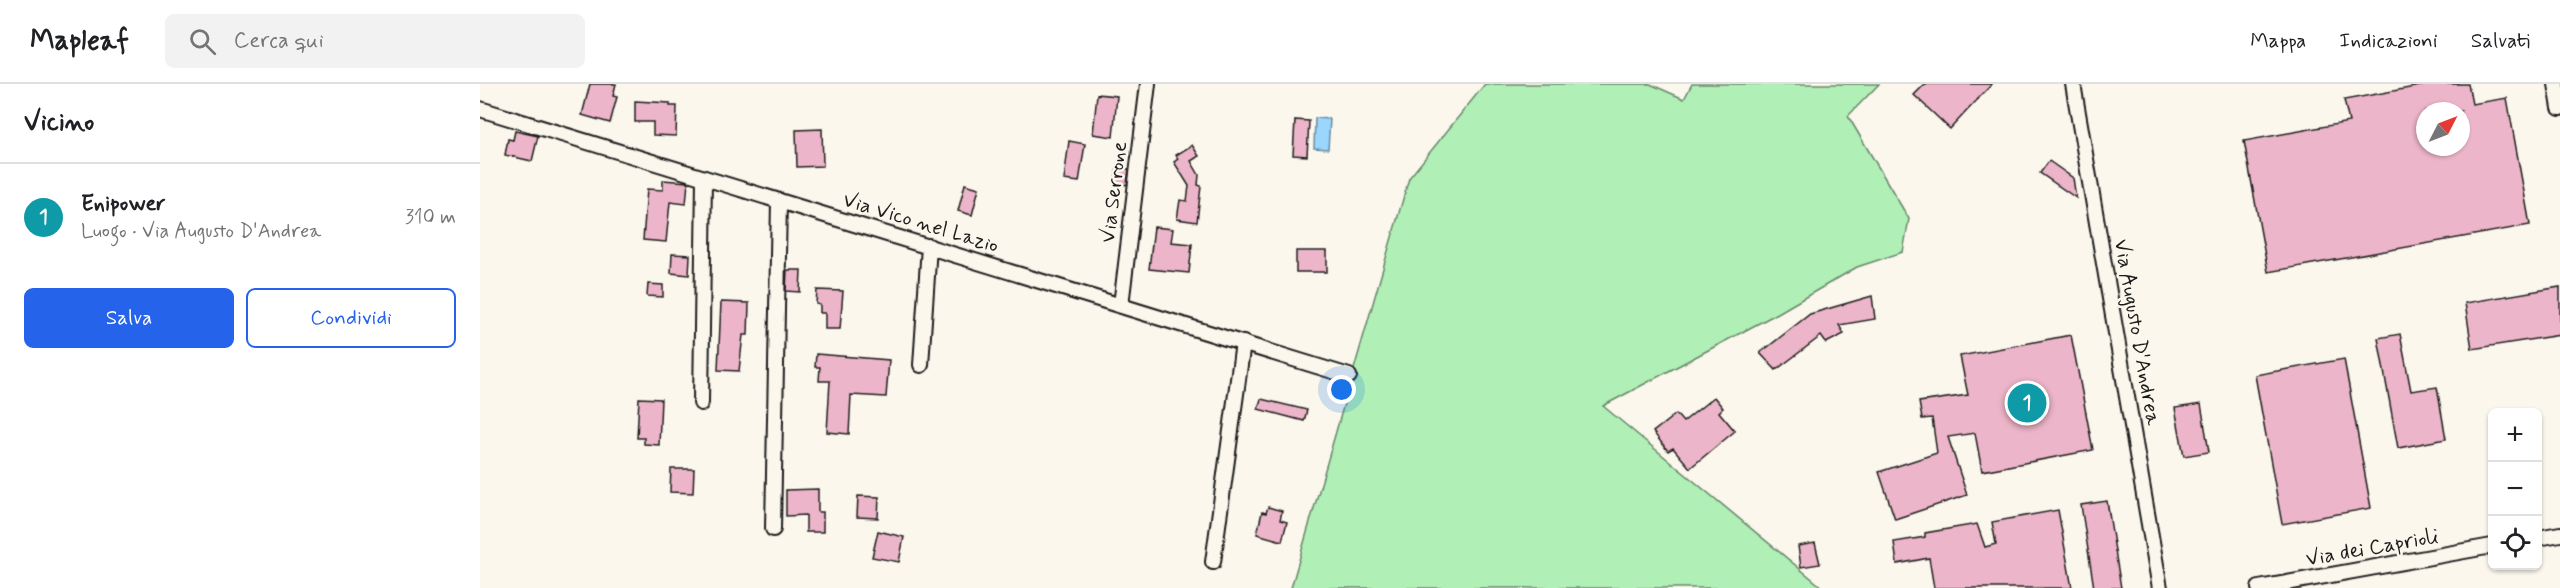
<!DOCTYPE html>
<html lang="it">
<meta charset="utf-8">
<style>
:root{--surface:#fff;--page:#f2f2f2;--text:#202124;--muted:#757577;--line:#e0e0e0;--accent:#2563eb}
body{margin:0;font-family:Mynerve,sans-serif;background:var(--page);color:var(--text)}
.controls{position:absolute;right:18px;bottom:18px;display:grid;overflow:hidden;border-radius:9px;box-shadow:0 2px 4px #0004}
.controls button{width:54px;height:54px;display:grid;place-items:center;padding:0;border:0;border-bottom:2px solid var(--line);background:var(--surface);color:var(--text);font:30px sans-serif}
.compass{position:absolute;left:1936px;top:18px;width:54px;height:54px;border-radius:50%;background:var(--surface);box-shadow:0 2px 4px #0004;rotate:48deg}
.you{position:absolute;left:862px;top:306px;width:21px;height:21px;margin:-15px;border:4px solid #fff;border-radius:50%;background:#1a73e8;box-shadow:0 0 0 9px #1a73e833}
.badge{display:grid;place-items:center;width:39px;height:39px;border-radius:50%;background:var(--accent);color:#fff;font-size:20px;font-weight:700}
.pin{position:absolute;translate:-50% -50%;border:3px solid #fff;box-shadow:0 2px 6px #0006}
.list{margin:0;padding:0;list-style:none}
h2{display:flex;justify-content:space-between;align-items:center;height:78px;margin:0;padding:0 24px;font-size:26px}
h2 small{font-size:20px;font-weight:400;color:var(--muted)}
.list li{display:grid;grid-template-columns:39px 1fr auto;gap:18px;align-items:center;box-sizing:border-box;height:108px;padding:0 24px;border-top:2px solid var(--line)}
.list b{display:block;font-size:22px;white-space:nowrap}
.list p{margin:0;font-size:20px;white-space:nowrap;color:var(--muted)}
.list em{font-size:20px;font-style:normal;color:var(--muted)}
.actions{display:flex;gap:12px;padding:18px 24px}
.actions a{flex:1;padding:14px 0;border:2px solid var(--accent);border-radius:9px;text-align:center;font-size:21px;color:var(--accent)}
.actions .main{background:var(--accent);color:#fff}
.icon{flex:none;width:33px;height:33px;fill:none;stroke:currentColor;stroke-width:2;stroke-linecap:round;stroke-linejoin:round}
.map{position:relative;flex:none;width:2080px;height:504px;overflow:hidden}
header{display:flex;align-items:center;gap:36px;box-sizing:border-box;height:84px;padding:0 30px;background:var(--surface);border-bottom:2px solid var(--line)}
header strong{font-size:28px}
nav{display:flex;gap:33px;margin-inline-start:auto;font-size:21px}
.search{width:420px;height:54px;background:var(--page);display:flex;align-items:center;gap:15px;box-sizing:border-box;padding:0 21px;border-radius:9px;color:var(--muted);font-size:22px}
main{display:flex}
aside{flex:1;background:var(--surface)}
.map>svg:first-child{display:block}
.green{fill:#b0efb6;stroke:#668669;stroke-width:1.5}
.water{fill:#9bd6fc;stroke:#688ca2;stroke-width:1.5}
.building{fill:#edb5c9;stroke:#1c1c1c;stroke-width:1.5;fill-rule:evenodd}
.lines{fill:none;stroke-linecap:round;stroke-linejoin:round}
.street-casing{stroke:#1c1c1c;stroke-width:18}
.street{stroke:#fbf7ec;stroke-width:14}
.labels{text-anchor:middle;stroke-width:5;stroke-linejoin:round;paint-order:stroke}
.street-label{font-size:21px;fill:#1c1c1c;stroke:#fbf7ec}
</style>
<header>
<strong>Mapleaf</strong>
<div class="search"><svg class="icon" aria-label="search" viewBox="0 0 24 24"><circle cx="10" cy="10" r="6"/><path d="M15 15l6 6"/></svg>Cerca qui</div>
<nav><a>Mappa</a><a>Indicazioni</a><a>Salvati</a></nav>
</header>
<main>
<aside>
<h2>Vicino<small></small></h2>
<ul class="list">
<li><span class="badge" style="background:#0f9aa8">1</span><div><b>Enipower</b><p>Luogo · Via Augusto D'Andrea</p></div><em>310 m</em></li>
</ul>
<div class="actions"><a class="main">Salva</a><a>Condividi</a></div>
</aside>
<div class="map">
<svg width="2080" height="504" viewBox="0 0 2080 504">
<rect width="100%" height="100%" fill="#fbf7ec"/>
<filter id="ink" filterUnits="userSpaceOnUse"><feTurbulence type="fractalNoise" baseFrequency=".0167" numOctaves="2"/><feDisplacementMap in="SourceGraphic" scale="12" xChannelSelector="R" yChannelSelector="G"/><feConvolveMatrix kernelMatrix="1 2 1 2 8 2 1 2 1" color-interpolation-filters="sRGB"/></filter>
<g filter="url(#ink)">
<path class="green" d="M1005,0H1170L1204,15L1212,0H1399L1368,32L1429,135L1423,168L1377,183L1298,229L1123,322L1343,504H811L929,94Z"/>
<path class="water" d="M835,34L850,35L848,65L834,64Z"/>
<g class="building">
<path d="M110,0H136L133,12L137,13L130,39L102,31Z"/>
<path d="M1445,0H1512L1470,45L1434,11Z"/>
<path d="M1951,0H1988L1992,20L2027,14L2050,141L1788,188L1764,57L1869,38L1864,16ZM1945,27H1981V63H1945Z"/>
<path d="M617,10L637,12L633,53L613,50Z"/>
<path d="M155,17L190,19V22H197L196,52L173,51V38H155Z"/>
<path d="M815,36L829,37L827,72L813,71Z"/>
<path d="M342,45L343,82L317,83L316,46Z"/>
<path d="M35,47L58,52L52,77L25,71L28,55L33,56Z"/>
<path d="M589,57L605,60L599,98L584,96Z"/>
<path d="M712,61L719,72L711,77L719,91L718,101L721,102L717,138L697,135L700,116L707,117L709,102L694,78L698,75L696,71Z"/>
<path d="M1569,77L1593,94L1596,114L1560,89Z"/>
<path d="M637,84L649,85L647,101L635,99Z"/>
<path d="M183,96L208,98L206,120L190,118L186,158L163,156L167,105L183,106Z"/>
<path d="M485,100L499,104L492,131L478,127Z"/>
<path d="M674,143L693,145L691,158L712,160L709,189L669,185Z"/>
<rect x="816" y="167" width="31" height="21"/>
<path d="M192,170L210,171L209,191L191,189Z"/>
<path d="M307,186H321L320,208L306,207Z"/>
<path d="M168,200L183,201V213L167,212Z"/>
<path d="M2080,203V251L1992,265L1985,219Z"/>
<path d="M337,206L363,207L360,245H345V229H340V221L336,220Z"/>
<path d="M1392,212L1395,235L1359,241L1364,250L1346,259L1341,252L1296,286L1280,269L1330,230Z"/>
<path d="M241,218L269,219L268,251H263L259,287L238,286Z"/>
<path d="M1920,250L1931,307L1957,303L1966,355L1918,364L1898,254Z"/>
<path d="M1591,251L1613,366L1502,387L1495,349L1468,353L1487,411L1415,435L1399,388L1457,369L1452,334L1442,335L1439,318L1488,311L1480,272Z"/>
<path d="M336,270L409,276L406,313L371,311L369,350L347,348L350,297H339L340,283H335Z"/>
<path d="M1864,275L1891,424L1802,440L1775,291Z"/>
<path d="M1234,313L1243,324L1239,328L1255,347L1210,384L1193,364L1188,367L1173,348L1196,330L1203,338Z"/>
<path d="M159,314L181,315L179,361L164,360V354H157Z"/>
<path d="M781,315L827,326L824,337L778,325Z"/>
<path d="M1721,320L1729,368L1704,372L1695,324Z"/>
<path d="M191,385H214L213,409L190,408Z"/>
<path d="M338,405V428H343V448H326V431L306,432V406Z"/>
<path d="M378,412L399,413L398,434L377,433Z"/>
<path d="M1627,417L1641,504H1614L1601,421Z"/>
<path d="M788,423L802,427L800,436L807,438L802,457L777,450L782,428L786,429Z"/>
<path d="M1578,426L1592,504H1454L1449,474L1417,480L1414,458L1445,453V449L1497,440L1505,463L1516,460L1512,438Z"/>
<path d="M398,447L424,453L419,478L392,473Z"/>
<path d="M1335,459L1340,480L1321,483L1318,462Z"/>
</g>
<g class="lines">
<g class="street-casing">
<g id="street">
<path d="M1593,0L1680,504"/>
<path d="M2076,0L2080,24"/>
<path d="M0,25L869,292"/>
<path d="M641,221L668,0"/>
<path d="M441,281L449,162"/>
<path d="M221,319L224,94"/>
<path d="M293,445L299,117"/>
<path d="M2058,454L2080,450"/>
<path d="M733,478L763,259"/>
<path d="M1779,504L2012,462"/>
</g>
</g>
<use href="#street" class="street"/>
</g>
</g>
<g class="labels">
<g class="street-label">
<text transform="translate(633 108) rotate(-83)" y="7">Via Serrone</text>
<text transform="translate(441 138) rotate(17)" y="7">Via Vico nel Lazio</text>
<text transform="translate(1658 248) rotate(80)" y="7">Via Augusto D'Andrea</text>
<text transform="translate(1892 463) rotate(-10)" y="7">Via dei Caprioli</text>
</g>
</g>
</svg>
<div class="controls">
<button>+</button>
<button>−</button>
<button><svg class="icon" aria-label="locate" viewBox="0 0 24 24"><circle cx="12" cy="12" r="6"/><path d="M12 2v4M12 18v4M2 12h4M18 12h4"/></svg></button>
</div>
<svg class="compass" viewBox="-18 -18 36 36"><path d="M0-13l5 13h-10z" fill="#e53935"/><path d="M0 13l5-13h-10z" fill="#757577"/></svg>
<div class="you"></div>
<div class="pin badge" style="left:1547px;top:319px;background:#0f9aa8">1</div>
</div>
</main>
